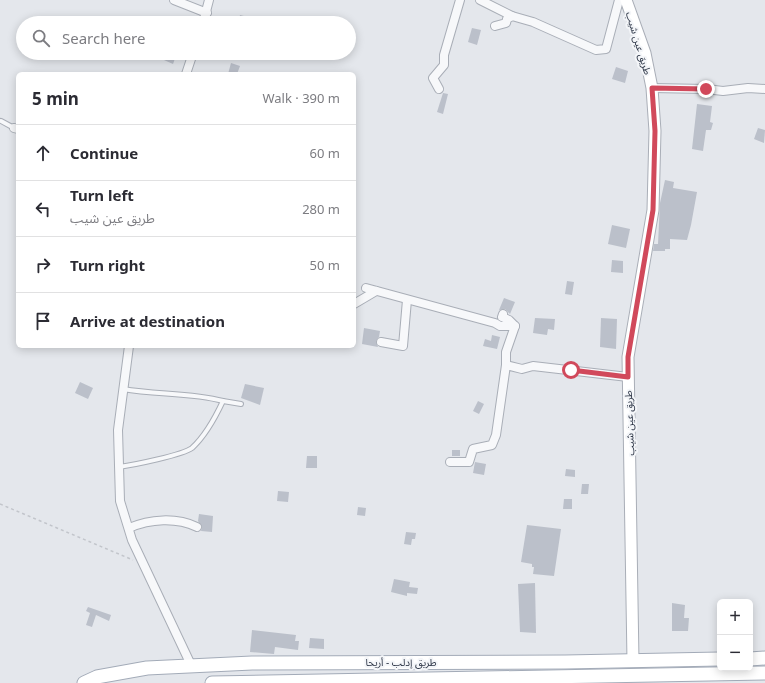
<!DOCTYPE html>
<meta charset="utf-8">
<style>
:root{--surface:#fff;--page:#f2f2f3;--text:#2b2b33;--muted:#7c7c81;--line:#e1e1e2}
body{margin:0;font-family:"Noto Sans","Noto Sans Arabic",sans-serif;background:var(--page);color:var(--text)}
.controls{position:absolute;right:12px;bottom:12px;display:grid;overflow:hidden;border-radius:6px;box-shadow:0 2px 10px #0003}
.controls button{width:36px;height:36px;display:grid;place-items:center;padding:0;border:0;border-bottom:1px solid var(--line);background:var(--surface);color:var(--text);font:20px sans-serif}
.stop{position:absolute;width:12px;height:12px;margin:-9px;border:3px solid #d1495b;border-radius:50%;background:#fff}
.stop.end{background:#d1495b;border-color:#fff;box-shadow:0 1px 4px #0008}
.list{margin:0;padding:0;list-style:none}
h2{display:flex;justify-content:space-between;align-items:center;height:52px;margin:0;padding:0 16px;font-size:17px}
h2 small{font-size:13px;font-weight:400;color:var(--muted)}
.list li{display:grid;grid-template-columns:26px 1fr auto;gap:12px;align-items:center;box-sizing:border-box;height:56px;padding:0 16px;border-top:1px solid var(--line)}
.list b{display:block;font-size:15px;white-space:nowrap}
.list p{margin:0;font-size:13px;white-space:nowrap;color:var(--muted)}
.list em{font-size:13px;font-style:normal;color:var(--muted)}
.icon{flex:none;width:22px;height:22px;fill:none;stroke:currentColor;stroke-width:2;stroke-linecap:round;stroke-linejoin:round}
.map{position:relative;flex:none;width:765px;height:683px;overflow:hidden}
.search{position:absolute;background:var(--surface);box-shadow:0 2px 10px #0003;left:16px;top:16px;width:340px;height:44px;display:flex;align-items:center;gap:10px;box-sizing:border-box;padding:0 14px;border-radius:22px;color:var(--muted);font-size:15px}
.panel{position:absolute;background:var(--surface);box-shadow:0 2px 10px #0003;left:16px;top:72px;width:340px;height:276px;border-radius:6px}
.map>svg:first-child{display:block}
.building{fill:#bbc0ca}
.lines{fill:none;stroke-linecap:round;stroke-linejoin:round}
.lane-casing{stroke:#a9aeb7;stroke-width:6}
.street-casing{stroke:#a9aeb7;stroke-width:10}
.secondary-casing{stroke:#a9aeb7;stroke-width:13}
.primary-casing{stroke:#a3abb8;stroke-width:15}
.path{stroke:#c2c5cb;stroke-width:1.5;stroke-dasharray:3 3;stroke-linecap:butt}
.lane{stroke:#f7f8fa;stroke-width:4}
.street{stroke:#f7f8fa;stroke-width:8}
.secondary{stroke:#fff;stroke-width:11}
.primary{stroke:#fff;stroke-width:13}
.route{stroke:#d1495b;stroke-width:5}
.labels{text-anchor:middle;stroke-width:4;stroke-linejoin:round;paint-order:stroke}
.street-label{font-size:10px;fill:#2b3445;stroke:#f4f6f9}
</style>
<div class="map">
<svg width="765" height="683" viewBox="0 0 765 683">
<rect width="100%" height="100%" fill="#e4e7ec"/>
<g class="building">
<path d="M240,15L262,21V23H238Z"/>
<path d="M184,16L198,22V23H181Z"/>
<path d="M472,28L481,30L477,45L468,42Z"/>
<path d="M148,53H177L173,64Z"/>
<path d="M231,63L240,66L237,74H228Z"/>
<path d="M616,67L628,71L625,83L612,79Z"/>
<path d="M443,93L448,94L443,114L437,112Z"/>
<path d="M697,104L712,106L710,122L713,123L711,130H706L703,151L692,149Z"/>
<path d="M758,128L765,130L764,143L754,139Z"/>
<path d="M665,180L674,182L673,188L697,192L691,225L687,240L670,239V249H665V251H653L654,244H658L660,203Z"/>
<path d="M612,225L630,229L626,248L608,244Z"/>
<path d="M612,260L623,261V273L611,272Z"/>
<path d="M567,281L574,282L572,295L565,294Z"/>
<path d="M504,298L515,302L510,314L505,309L499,310Z"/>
<path d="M535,318L555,319L554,330L548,329L547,335L533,333Z"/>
<path d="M601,318L617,319L616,349L600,347Z"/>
<path d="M364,328L380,331L379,337L376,341L378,347L362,344Z"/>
<path d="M492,335L500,337L497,349L483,346L485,339L491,341Z"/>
<path d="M80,382L93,388L88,399L75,393Z"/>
<path d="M245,384L264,388L260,405L241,398Z"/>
<path d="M478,401L484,404L479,414L473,411Z"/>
<rect x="452" y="450" width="8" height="6"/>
<path d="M307,456H317V468H306Z"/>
<path d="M475,462L486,464L484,475L473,473Z"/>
<path d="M566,469L575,470V477L565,476Z"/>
<path d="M582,484H589L588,494H581Z"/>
<path d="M278,491L289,492L288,502L277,501Z"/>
<path d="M564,499H572V509H563Z"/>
<path d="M358,507L366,508L365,516L357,515Z"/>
<path d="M199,514L213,516L212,532L201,531L202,527L198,521Z"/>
<path d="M527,525L561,529L554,576L533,574L534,567H532V564L521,562Z"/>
<path d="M406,532L416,533L415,539H412L411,545L404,544Z"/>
<path d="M394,579L410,582L409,587L418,588L417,594L407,593V596L391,592Z"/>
<path d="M535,583L536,633L520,632L518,584Z"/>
<path d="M672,603L685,605L684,618H689L688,631H672Z"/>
<path d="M88,607L111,615L109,621L96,615L92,627L86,625L90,613L86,611Z"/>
<path d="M252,630L296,635L295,641H299L298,650L275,647L274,654L250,652Z"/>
<path d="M310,638L324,639V649L309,648Z"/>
</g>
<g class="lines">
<g class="lane-casing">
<g id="lane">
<path d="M1,121L14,128"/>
<path d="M123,389C156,395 191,392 223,401"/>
<path d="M119,467C133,465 183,455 192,448C204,437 216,416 223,401L241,404"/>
</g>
</g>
<g class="street-casing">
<g id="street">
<path d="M174,0L207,13"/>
<path d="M480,0L512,16"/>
<path d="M203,23L209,0"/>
<path d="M495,26L506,23L507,19L512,16L533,22L596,50L606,49L619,0"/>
<path d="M186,74L193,53"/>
<path d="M652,88L706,89L723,91L748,88L765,89"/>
<path d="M439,89L433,78L444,65V55L460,0"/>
<path d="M14,128L18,129"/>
<path d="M366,288L495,323L500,326H515"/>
<path d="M354,304L376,291"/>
<path d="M503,314L502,317L509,320L515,326L506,352V365"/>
<path d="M381,342L403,346L407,300"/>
<path d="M129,346L118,430L120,501L132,540L192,667"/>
<path d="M450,462H469L473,449L492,445L496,435L506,365L522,369L533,366L628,377"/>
<path d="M129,528C150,519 176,517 197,527"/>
</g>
</g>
<g class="secondary-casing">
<path id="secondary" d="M626,0L645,53L652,88L655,131L653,210L628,357L633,661"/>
</g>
<g class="primary-casing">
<g id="primary">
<path d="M750,659L765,658"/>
<path d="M84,683L97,677L147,668L252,663L565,662L720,659"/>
<path d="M212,683L765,673"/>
</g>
</g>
<path class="path" d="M0,504L133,560"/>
<use href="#lane" class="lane"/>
<use href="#street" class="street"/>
<use href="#secondary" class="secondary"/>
<use href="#primary" class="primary"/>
</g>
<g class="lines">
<path class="route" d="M571,370L628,377V357L653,210L655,131L652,88L706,89"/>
</g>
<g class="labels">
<g class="street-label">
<text transform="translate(639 43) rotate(73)" y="4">طريق عين شيب</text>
<text transform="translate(629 423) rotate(-92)" y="4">طريق عين شيب</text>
<text x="401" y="666">طريق إدلب - أريحا</text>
</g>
</g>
</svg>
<div class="controls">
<button>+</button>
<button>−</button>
</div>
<div class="stop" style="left:571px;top:370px"></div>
<div class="stop end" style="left:706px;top:89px"></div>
<div class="search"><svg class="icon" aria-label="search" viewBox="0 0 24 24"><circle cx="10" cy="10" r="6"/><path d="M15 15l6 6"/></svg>Search here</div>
<section class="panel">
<h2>5 min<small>Walk · 390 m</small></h2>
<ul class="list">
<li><svg class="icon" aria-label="ahead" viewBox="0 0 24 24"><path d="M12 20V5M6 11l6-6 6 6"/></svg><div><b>Continue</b></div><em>60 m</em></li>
<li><svg class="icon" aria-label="left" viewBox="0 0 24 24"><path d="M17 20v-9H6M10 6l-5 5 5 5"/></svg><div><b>Turn left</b><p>طريق عين شيب</p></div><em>280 m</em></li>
<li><svg class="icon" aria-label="right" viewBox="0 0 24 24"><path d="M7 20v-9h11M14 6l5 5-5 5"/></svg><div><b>Turn right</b></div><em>50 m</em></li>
<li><svg class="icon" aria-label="arrive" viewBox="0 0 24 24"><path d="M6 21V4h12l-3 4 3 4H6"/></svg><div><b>Arrive at destination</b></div></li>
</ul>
</section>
</div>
